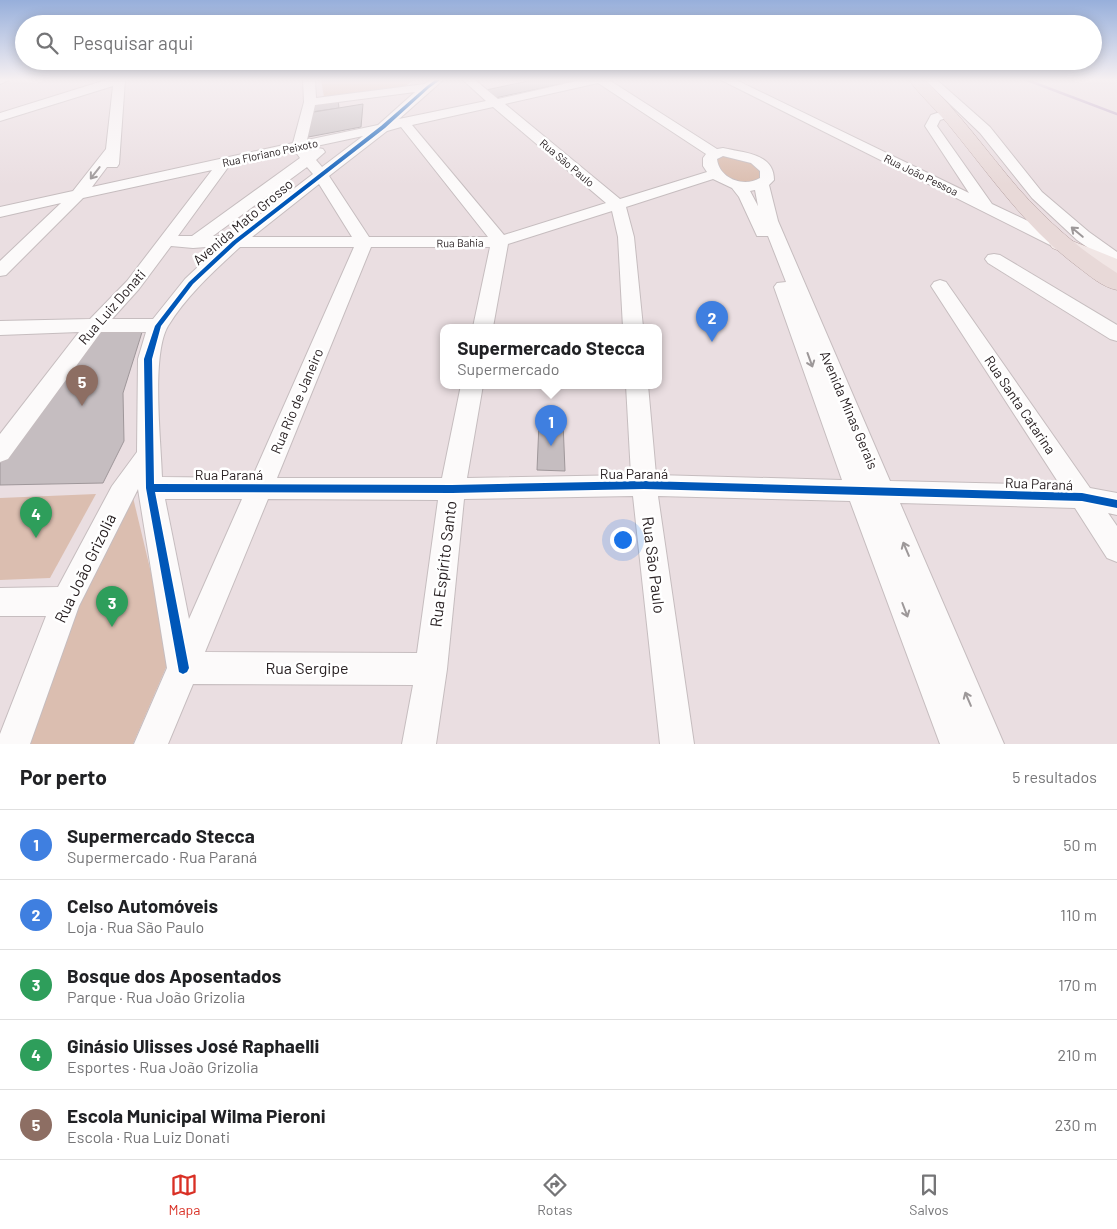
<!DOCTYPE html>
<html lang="pt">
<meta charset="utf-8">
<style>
:root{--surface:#fff;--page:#f2f2f2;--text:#202124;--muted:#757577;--line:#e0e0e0;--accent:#d93025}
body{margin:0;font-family:Barlow,sans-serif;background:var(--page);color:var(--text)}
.you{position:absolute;left:622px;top:539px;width:18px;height:18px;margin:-12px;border:4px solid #fff;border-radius:50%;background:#1a73e8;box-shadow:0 0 0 8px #1a73e833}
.badge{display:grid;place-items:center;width:32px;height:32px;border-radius:50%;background:var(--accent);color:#fff;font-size:16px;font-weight:700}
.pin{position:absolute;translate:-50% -41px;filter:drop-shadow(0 1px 2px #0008)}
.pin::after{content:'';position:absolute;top:26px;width:18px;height:15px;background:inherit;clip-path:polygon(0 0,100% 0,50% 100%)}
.popup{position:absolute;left:440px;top:324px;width:222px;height:65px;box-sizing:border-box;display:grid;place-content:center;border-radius:10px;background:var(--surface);filter:drop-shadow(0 1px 4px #0005);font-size:16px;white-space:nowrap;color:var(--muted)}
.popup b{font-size:19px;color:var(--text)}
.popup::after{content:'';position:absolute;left:50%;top:100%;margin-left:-10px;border:10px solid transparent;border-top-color:var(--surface)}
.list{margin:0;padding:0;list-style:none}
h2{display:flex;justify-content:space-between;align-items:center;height:65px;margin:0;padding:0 20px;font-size:21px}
h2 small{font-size:16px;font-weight:400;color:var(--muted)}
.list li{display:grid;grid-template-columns:32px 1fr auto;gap:15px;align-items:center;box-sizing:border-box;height:70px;padding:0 20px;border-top:1px solid var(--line)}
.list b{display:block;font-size:19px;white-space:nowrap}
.list p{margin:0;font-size:16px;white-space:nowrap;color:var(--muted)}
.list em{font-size:16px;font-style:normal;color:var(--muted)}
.icon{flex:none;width:28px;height:28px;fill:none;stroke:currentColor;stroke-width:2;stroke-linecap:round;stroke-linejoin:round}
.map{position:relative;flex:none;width:1117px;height:744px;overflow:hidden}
.search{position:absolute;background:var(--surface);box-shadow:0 2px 12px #0003;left:15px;right:15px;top:15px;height:55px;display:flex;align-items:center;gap:12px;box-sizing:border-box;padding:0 18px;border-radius:28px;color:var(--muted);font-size:19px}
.sheet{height:415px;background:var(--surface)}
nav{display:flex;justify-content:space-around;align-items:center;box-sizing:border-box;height:70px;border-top:1px solid var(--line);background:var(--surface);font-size:14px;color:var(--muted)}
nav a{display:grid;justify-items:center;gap:2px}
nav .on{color:var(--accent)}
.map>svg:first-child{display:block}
.green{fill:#dbbeb0}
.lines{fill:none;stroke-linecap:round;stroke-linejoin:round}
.stream{stroke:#bea7c7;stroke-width:2.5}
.building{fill:#c5bdc0;stroke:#9f979a}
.minor-casing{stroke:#c6bdbf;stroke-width:2}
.major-casing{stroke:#b7a3a3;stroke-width:1}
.highway-casing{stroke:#b7a3a3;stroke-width:1}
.minor{fill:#fcfafa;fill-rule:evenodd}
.major{fill:#f1e6e5;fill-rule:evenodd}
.highway{fill:#e8d9d8;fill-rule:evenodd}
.cycleway-casing{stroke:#fff;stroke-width:3}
.cycleway{fill:#0057b8;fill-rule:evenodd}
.oneway{stroke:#9d9899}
.labels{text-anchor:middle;stroke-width:5;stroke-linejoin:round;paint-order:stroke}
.far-street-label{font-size:11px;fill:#292123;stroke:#fff}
.street-label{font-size:14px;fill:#292123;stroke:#fff}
.near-street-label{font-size:16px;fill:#292123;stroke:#fff}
</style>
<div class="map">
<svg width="1117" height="744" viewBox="0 0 1117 744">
<rect width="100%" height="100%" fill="#eadee1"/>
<g class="green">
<path d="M321,80H414L404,87L324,97Z"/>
<path d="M723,155L749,159L765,174L756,184L735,181L718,171L716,159Z"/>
<path d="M130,485L171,656L133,744H12Z"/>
<path d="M96,494L50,578L0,580V498Z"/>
</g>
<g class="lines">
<path class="stream" d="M1027,80L1117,114"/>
</g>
<g class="building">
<path d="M533,80H579L495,98L486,90Z"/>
<path d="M338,100L339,108L311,112L312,104Z"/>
<path d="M363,104L361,127L303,138L308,113Z"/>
<path d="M143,329L123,393L124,441L103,483L0,485V462L96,330Z"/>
<path d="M563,422L565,471L537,470L539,423Z"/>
</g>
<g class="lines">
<g class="minor-casing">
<g id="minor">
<path d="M0,80H9L0,84Z"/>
<path d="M106,80H125L119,164L117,167H107L92,187L293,143L304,102L303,80H315L316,98L425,84L430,80H443L399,119L486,101L463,80H475L498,99L581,80H609L717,149L723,148C744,153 774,153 774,180L769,185L778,221L890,481L1060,485L931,286L934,282L940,280L946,282L1090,488L1117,493V515L1108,513L1117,526V562L1107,558L1075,508L900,503L1004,744H940L850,501L658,496L694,744H660L633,496L464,499L447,669L436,744H402L413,685L193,684L168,744H134L167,668L138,489L79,606L30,744H0V734L46,616H0V588L58,587L112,486L137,452L138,359L146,332H101L8,459L0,462V434L79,332L0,335V321L90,319L127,281L212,170L83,198L6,275L0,276V261L61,203L0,217V207L73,191L106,149L113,86L0,121V113ZM598,83L706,154L703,158V166L707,172L620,199L505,104ZM415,92L378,125L307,140L315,105ZM493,107L606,203L504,235L412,125ZM401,127L488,237H369L329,176L387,131ZM363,136L322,167L316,160L325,152L323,149L318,148L310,151L307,148ZM295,151L300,158L192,236H178L229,166ZM723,156L751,163L760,171V178C743,188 719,178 717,159ZM307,167L313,174L232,236H213ZM713,179L732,188L739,197L757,236H768L786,282L777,283L774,287L842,480L656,475L648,385H626L631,475L467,478L483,385H461L442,478H277L371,247H490L473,327H493L508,244L612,211L618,237L623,327H643L634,237L626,207ZM319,184L352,237H252ZM755,190L758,206L750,191ZM171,246L193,248L220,246L185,279L153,319H112L139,289ZM240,247H354L252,478L162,477C161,441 151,355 168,326C187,295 214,271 240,247ZM165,499H242L189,619ZM268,499L438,500L417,653L205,652Z"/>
<path d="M721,80H736L969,193L925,126L931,115L949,109L953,110L955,113L953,116L940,120L937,126L992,204L1066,239L1068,243L1066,247H1054Z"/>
<path d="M925,80H937L990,127L1042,192L1089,232L1117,252V265L1111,264L1077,240L1032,198L980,133Z"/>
<path d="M994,254L1000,255L1117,325V341L1110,339L988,263L985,259L988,255Z"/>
</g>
</g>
<g class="major-casing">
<path id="major" d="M1060,236L1117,259V274L1052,248L1049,243L1052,238Z"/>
</g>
<g class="highway-casing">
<path id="highway" d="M909,80H925C960,113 987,152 1018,188C1047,221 1080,250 1117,273V290C1102,287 1090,276 1078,267C1026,228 992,178 952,129C939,112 921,97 909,80Z"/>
</g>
<use href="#minor" class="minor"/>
<use href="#major" class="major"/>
<use href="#highway" class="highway"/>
<g class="cycleway-casing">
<path id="cycleway" d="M435,80H440L429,88L385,128L237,243L193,284L161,326L152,359L154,484L452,485L644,481L1082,493L1117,500V508L1082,501L644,489L452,493L155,492L189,668L187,672L183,674L179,672L146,488L144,359L155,326L189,282L233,241L381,126L427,86Z"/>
</g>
<use href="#cycleway" class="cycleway"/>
</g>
<defs><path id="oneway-shaft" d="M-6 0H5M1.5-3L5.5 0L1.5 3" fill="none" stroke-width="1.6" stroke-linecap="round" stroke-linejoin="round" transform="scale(1.25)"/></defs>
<g class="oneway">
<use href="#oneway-shaft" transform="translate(95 173) rotate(128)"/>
<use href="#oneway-shaft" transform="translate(1077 232) rotate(-140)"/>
<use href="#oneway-shaft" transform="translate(810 360) rotate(70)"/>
<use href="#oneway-shaft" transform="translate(906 549) rotate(-113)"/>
<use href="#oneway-shaft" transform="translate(905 610) rotate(69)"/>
<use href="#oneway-shaft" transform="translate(968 699) rotate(-113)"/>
</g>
<linearGradient id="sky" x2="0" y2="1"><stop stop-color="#97afdb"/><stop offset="0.43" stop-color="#f6f0f2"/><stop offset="1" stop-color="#f6f0f2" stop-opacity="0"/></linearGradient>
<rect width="1117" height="185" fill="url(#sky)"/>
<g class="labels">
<g class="far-street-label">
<text transform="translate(270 153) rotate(-12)" y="4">Rua Floriano Peixoto</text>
<text transform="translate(567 163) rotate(40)" y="4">Rua São Paulo</text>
<text transform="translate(921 175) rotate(26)" y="4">Rua João Pessoa</text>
<text transform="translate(460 243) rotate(-1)" y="4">Rua Bahia</text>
</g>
<g class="street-label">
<text transform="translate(243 222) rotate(-40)" y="5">Avenida Mato Grosso</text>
<text transform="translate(112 307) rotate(-49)" y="5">Rua Luiz Donati</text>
<text transform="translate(297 401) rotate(-67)" y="5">Rua Rio de Janeiro</text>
<text transform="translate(1020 405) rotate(56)" y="5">Rua Santa Catarina</text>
<text transform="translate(849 410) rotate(67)" y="5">Avenida Minas Gerais</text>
<text x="634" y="479">Rua Paraná</text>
<text x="229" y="480">Rua Paraná</text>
<text transform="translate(1039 484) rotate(2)" y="5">Rua Paraná</text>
</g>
<g class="near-street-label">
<text transform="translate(443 564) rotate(-83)" y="6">Rua Espírito Santo</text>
<text transform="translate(654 565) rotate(83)" y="6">Rua São Paulo</text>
<text transform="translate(85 568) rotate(-64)" y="6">Rua João Grizolia</text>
<text x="307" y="674">Rua Sergipe</text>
</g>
</g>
</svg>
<div class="you"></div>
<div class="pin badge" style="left:551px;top:446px;background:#3f7fe0">1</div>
<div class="popup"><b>Supermercado Stecca</b>Supermercado</div>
<div class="pin badge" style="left:712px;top:342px;background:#3f7fe0">2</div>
<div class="pin badge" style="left:112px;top:627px;background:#2e9e5b">3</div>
<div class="pin badge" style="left:36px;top:538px;background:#2e9e5b">4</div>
<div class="pin badge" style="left:82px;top:406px;background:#8d6e63">5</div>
<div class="search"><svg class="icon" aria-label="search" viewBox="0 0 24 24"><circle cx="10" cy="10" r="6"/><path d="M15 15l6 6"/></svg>Pesquisar aqui</div>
</div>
<section class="sheet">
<h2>Por perto<small>5 resultados</small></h2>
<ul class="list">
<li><span class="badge" style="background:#3f7fe0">1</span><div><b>Supermercado Stecca</b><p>Supermercado · Rua Paraná</p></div><em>50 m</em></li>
<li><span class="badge" style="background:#3f7fe0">2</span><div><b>Celso Automóveis</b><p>Loja · Rua São Paulo</p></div><em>110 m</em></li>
<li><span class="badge" style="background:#2e9e5b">3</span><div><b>Bosque dos Aposentados</b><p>Parque · Rua João Grizolia</p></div><em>170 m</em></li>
<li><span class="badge" style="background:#2e9e5b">4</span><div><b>Ginásio Ulisses José Raphaelli</b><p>Esportes · Rua João Grizolia</p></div><em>210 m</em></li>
<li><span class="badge" style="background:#8d6e63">5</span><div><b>Escola Municipal Wilma Pieroni</b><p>Escola · Rua Luiz Donati</p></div><em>230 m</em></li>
</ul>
</section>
<nav>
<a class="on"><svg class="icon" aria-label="map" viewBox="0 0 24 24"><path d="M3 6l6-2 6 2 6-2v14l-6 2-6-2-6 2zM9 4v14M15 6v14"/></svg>Mapa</a>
<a><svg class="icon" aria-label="directions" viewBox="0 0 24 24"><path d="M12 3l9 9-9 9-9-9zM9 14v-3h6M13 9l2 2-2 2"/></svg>Rotas</a>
<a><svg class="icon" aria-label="saved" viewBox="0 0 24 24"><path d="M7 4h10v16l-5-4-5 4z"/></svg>Salvos</a>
</nav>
